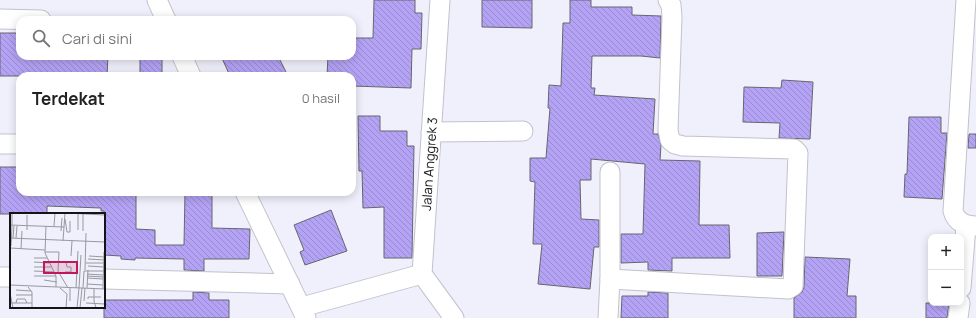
<!DOCTYPE html>
<html lang="id">
<meta charset="utf-8">
<style>
:root{--surface:#fff;--page:#f2f2f2;--text:#222;--muted:#767676;--line:#e0e0e0}
body{margin:0;font-family:Manrope,sans-serif;background:var(--page);color:var(--text)}
.controls{position:absolute;right:12px;bottom:12px;display:grid;overflow:hidden;border-radius:8px;box-shadow:0 2px 10px #0003}
.controls button{width:36px;height:36px;display:grid;place-items:center;padding:0;border:0;border-bottom:1px solid var(--line);background:var(--surface);color:var(--text);font:20px sans-serif}
.list{margin:0;padding:0;list-style:none}
h2{display:flex;justify-content:space-between;align-items:center;height:52px;margin:0;padding:0 16px;font-size:17px}
h2 small{font-size:13px;font-weight:400;color:var(--muted)}
.icon{flex:none;width:22px;height:22px;fill:none;stroke:currentColor;stroke-width:2;stroke-linecap:round;stroke-linejoin:round}
.map{position:relative;flex:none;width:976px;height:318px;overflow:hidden}
.search{position:absolute;background:var(--surface);box-shadow:0 2px 10px #0003;left:16px;top:16px;width:340px;height:44px;display:flex;align-items:center;gap:10px;box-sizing:border-box;padding:0 14px;border-radius:12px;color:var(--muted);font-size:15px}
.panel{position:absolute;background:var(--surface);box-shadow:0 2px 10px #0003;left:16px;top:72px;width:340px;height:124px;border-radius:12px}
.map>svg:first-child{display:block}
.building{fill:url(#building-back-hatch);stroke:#67666f}
.lines{fill:none;stroke-linecap:round;stroke-linejoin:round}
.street-casing{stroke:#c2c2cd;stroke-width:21}
.street{stroke:#fff;stroke-width:19}
.labels{text-anchor:middle;stroke-width:3.5;stroke-linejoin:round;paint-order:stroke}
.street-label{font-size:13px;fill:#141418;stroke:#fefefe}
.inset-road{fill:none;stroke:#9798a0;stroke-width:1}
.view{fill:#c2185b;fill-opacity:0.15;stroke:#c2185b;stroke-width:2}
.inset-edge{fill:none;stroke:#141418;stroke-width:2}
</style>
<div class="map">
<svg width="976" height="318" viewBox="0 0 976 318">
<defs>
<pattern id="building-back-hatch" width="6" height="6" patternUnits="userSpaceOnUse"><rect width="6" height="6" fill="#b4a3f4"/><path d="M-1 5l2 2M0 0l6 6M5-1l2 2" fill="none" stroke="#9a8bd0"/></pattern>
</defs>
<rect width="100%" height="100%" fill="#eff0fb"/>
<g class="building">
<path d="M374,0H415V13H422L421,49H412L411,88L352,86V76H327L328,56H352V38H373Z"/>
<path d="M482,0H532V28L482,27Z"/>
<path d="M570,0H591V7H632V15L661,16L660,58L641,56H592L591,88H595L594,95L655,99L653,134H658L661,145L660,160L700,161L699,225H729L730,258H672V271L648,270V262L621,263V234H643L645,164L591,159V180H580L581,219L599,220V247H594L590,289L538,284L542,244H533L535,182L530,181V158H546L550,108H548L549,85L561,86L563,23H570Z"/>
<path d="M0,33H20V56H108L107,76H0Z"/>
<rect x="140" y="56" width="22" height="20"/>
<path d="M221,56H278L288,76H230Z"/>
<path d="M782,80L813,82L810,139L779,138L780,123L743,122L744,87L781,88Z"/>
<path d="M358,116H380V131H407V146H414L412,258H384V207L363,208L362,171H359Z"/>
<path d="M909,117H941V133H947L942,199L904,197L905,174H907Z"/>
<path d="M969,134H976V148H968Z"/>
<path d="M0,167H20V192H136V229L155,230V245H184L185,192H212V228L250,229L249,259H204V271L184,270V259L135,258V260L121,259V256L104,255V211H101V208L47,206V214H0Z"/>
<path d="M331,210L347,251L305,265L300,252L304,250L294,225Z"/>
<path d="M784,232L782,276H757V233Z"/>
<path d="M805,257L850,259L847,296H856V318H794V298L802,292L804,287Z"/>
<path d="M193,292L209,293V300H229V318H104V300H193Z"/>
<path d="M648,292L668,293V318H621L622,296H648Z"/>
<path d="M926,303H949L947,318H926Z"/>
</g>
<g class="lines">
<g class="street-casing">
<g id="street">
<path d="M157,0L166,20"/>
<path d="M440,0L422,274L454,318"/>
<path d="M966,0L953,211C956,222 965,226 976,226"/>
<path d="M0,19L41,20"/>
<path d="M182,56L191,76"/>
<path d="M431,132L523,131"/>
<path d="M0,144H20"/>
<path d="M245,192L306,318"/>
<path d="M0,277H11"/>
<path d="M104,279L290,284"/>
<path d="M610,279L788,289L793,286L798,153L794,149L683,146L675,144L670,140L668,130L672,17L671,5L668,0"/>
<path d="M961,288L966,226"/>
<path d="M302,307L422,274"/>
<path d="M608,318L610,279V172"/>
<path d="M958,318L960,303"/>
</g>
</g>
<use href="#street" class="street"/>
</g>
<g class="labels">
<g class="street-label">
<text transform="translate(429 164) rotate(-86)" y="5">Jalan Anggrek 3</text>
</g>
</g>
<g transform="translate(10 213)">
<rect width="95" height="95" fill="#eff0fb"/>
<path class="inset-road" d="M57,0L95,2M17,2V17M55,6L57,19H60V8M0,12L54,14M2,13V0M36,13L35,40L46,63V74M44,13L45,0M68,17V1M51,18L52,5M73,18V1M0,25L95,29M3,25L4,13M6,25L7,13M53,28L55,0M1,33L2,13M0,35L35,37M11,36L12,18M35,39H49L48,58L58,75M61,43L62,28M79,43L95,44M24,45H37M78,46L95,47M24,49L39,50M49,49H56L57,54H61V59H55M76,50H94M78,53L94,54M24,54H41M75,57L76,20M24,58L44,59M77,61L93,62M24,63H46M77,63L93,64M77,65L93,66M34,67L47,69M77,71L93,72M0,72L95,76M18,74L22,79V95M50,75L57,81L56,95M66,75L68,38M69,75L71,42M73,75L74,58H93M77,75L78,57M84,76V88L86,95M93,76L94,39M6,77L21,78M0,80L3,95M6,82H22M78,86V84H91M60,88V75M74,88L75,75M0,90H22M6,90L7,86H15L17,90M76,90L95,91M67,95L69,75M70,95L72,75"/>
<path class="view" d="M34,49H67V60H34Z"/>
<rect width="95" height="95" class="inset-edge"/>
</g>
</svg>
<div class="controls">
<button>+</button>
<button>−</button>
</div>
<div class="search"><svg class="icon" aria-label="search" viewBox="0 0 24 24"><circle cx="10" cy="10" r="6"/><path d="M15 15l6 6"/></svg>Cari di sini</div>
<section class="panel">
<h2>Terdekat<small>0 hasil</small></h2>
<ul class="list">
</ul>
</section>
</div>
